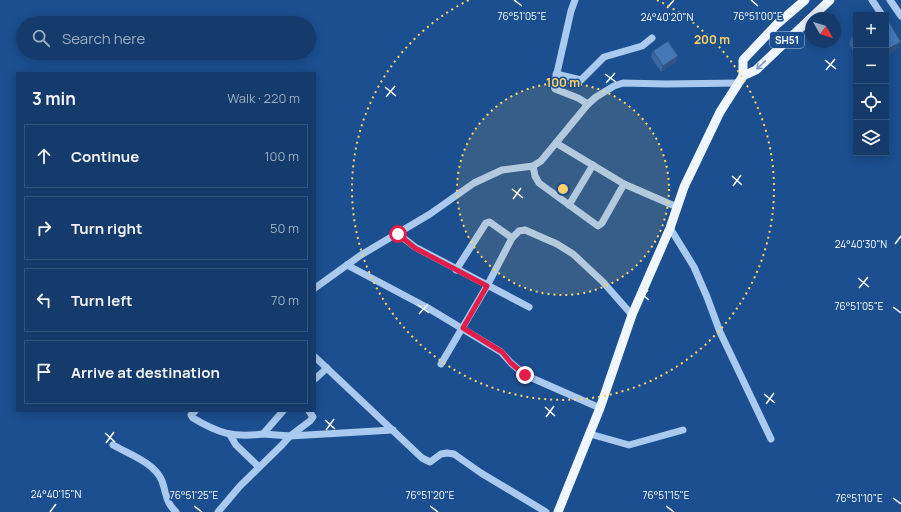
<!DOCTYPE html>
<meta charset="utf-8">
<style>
:root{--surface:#143b6b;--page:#1d4271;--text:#f1f3f6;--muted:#9dadc1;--line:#33557e}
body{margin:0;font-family:Manrope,sans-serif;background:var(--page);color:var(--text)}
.controls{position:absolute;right:12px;top:12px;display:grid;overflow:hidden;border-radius:0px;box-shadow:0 2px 10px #0003}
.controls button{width:36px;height:36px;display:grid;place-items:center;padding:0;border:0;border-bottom:1px solid var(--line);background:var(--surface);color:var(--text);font:20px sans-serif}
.compass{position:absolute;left:805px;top:12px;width:36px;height:36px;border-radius:50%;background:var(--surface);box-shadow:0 2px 10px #0003;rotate:129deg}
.stop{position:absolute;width:12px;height:12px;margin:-9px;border:3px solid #e11d48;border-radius:50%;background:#fff}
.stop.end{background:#e11d48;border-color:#fff;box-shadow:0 1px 4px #0008}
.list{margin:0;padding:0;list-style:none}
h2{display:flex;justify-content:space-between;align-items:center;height:52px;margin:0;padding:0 16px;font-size:17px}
h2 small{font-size:13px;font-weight:400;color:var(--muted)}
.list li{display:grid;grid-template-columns:26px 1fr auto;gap:12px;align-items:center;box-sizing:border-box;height:64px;margin:0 8px 8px;padding:0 8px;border:1px solid var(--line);border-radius:0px}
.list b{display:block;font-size:15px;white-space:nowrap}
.list em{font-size:13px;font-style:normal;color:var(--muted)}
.icon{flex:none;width:22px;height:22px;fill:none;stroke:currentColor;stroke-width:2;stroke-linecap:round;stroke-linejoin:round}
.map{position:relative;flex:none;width:901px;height:512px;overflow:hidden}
.search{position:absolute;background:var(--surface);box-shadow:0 2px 10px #0003;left:16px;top:16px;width:300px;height:44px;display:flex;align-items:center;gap:10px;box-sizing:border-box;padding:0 14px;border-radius:22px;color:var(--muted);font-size:15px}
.panel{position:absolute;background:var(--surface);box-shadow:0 2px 10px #0003;left:16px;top:72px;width:300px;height:340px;border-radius:0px}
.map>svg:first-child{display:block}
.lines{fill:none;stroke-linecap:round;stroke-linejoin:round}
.minor{stroke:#a9c9ee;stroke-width:7}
.major{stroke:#f0f6ff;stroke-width:9}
.wall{fill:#3a679d}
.shaded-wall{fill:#305480}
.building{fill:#4478b7;stroke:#305480}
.oneway{stroke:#7b9ac1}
.route{stroke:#e11d48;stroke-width:5}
.ticks{fill:none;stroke:#fff;stroke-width:1.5}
.ring{fill:none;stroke:#ffd166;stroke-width:2;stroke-dasharray:2 4}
.labels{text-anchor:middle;stroke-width:3;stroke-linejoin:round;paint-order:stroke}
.shield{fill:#1b4f8f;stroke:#bbcadd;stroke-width:1}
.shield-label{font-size:10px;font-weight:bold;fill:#fff}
.ticks-label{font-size:10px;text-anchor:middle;fill:#fff;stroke:#1b4f8f;stroke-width:3;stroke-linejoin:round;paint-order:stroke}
.centre{fill:#ffd166;stroke:#1b4f8f;stroke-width:2}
.ring-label{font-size:12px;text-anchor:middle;font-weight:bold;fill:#ffd166;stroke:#1b4f8f;stroke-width:3;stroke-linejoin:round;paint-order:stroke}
</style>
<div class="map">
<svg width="901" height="512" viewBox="0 0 901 512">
<rect width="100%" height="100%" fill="#1b4f8f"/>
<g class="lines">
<g class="minor">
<path d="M575,0L571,11L554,86L555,89L578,98L588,104"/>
<path d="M872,0L882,15"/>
<path d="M890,0L901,16"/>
<path d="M556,74L581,80L604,57L642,46L652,38"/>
<path d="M556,143L624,184L677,207"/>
<path d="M533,166L535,176L539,183L598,226L602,223L624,184"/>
<path d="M569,205L593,165"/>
<path d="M670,228L694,267L707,297L720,332L771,439"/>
<path d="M398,234L415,247L529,307"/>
<path d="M347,265L428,308L501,352L511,363L525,375L600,408"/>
<path d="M456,270L486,223L489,222L491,223L512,238"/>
<path d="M315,288L361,255L430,214L474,183L502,170L533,166L541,161L588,104L596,97L614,86L623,83L666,84L739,83"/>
<path d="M315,357L422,458L430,462L441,454L447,453L454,454L481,473L546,512"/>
<path d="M441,364L487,286L512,238L519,231L525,230L557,244L573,254L603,282L632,315"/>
<path d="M315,379L327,368"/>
<path d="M195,411L191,415L193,418C218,433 233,438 263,434L283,411"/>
<path d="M263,434L290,436L393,430"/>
<path d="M590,434L629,445L683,430"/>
<path d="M230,435L236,445L259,467"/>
<path d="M113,445C129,454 155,463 162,481C167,495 165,501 176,512"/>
<path d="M218,512L240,486L282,445L290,436L310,421L313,417L309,411"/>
</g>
<g class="major">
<path d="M743,76V60L777,24L805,0"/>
<path d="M558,512L600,408L632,315L670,228L684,187L720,112L743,76L756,70L830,0"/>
</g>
</g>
<g class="wall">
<path d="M856,34V56L849,44L852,36Z"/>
<path d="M653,51L676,62L661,72L651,57Z"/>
</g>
<g class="shaded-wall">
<path d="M901,42L898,49L886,56V50Z"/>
<path d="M678,56L676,62L661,72L663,66Z"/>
</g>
<g class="building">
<path d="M886,17L901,42L886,50V37L888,36L886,33Z"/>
<path d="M856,34V43L852,36Z"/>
<path d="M668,41L678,56L663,66L653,51Z"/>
</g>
<defs><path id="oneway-shaft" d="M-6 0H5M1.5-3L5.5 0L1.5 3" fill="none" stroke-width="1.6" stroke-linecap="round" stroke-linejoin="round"/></defs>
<use class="oneway" href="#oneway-shaft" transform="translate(761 65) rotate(136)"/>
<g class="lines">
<path class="route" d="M398,234L415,248L487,286L463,328L502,352L511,363L525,375"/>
</g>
<path class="ticks" d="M514,0L522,6M751,0L758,6M667,8L674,0M825,60L836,69M826,70L835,59M605,74L616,82M606,83L615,73M385,87L396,96M386,97L395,86M732,176L742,185M733,186L741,175M512,189L523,198M513,199L521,188M895,244L901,236M858,278L869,287M859,288L868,277M638,291L649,300M639,301L648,290M418,305L429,313M893,307L901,313M419,314L428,304M764,394L775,403M766,404L774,393M545,407L555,416M546,417L554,406M325,420L335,429M326,430L334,419M105,433L115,442M106,443L114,432M893,498L901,504M194,506L202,512M430,506L438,512M666,506L674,512M50,512L56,504"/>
<circle cx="563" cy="189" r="106" fill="#ffd166" fill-opacity=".12"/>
<g class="ring">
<circle cx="563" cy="189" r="106"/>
<path d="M657 0A211 211 0 1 1 469 0"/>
</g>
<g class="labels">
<rect class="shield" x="770" y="32" width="34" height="16" rx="3"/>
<g class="shield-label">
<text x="787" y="44">SH51</text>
</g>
</g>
<g class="ticks-label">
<text x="758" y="20">76°51'00"E</text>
<text x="522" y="20">76°51'05"E</text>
<text x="667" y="21">24°40'20"N</text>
<text x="861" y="248">24°40'30"N</text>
<text x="859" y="310">76°51'05"E</text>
<text x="56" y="498">24°40'15"N</text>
<text x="194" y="499">76°51'25"E</text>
<text x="430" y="499">76°51'20"E</text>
<text x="666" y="499">76°51'15"E</text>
<text x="859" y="502">76°51'10"E</text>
</g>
<circle cx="563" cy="189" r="6" class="centre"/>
<g class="ring-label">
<text x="712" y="44">200 m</text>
<text x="563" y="87">100 m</text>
</g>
</svg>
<div class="controls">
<button>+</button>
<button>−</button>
<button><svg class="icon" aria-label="locate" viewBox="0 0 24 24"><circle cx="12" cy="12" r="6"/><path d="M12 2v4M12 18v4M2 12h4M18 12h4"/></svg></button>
<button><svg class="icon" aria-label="layers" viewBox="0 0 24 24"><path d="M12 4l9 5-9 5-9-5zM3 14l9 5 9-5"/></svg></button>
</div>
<svg class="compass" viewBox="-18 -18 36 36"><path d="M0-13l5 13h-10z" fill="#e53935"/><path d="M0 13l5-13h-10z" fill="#9dadc1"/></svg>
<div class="stop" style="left:398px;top:234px"></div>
<div class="stop end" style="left:525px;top:375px"></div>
<div class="search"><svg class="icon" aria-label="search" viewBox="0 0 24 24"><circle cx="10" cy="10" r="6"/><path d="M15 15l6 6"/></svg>Search here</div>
<section class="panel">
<h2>3 min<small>Walk · 220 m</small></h2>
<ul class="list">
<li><svg class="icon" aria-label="ahead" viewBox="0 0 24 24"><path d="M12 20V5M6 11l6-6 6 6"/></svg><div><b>Continue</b></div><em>100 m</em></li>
<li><svg class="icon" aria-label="right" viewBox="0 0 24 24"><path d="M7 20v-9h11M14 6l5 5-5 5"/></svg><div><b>Turn right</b></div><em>50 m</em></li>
<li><svg class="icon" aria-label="left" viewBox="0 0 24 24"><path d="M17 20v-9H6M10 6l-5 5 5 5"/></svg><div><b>Turn left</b></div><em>70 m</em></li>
<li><svg class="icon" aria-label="arrive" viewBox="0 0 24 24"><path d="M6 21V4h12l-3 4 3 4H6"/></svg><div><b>Arrive at destination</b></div></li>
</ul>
</section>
</div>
